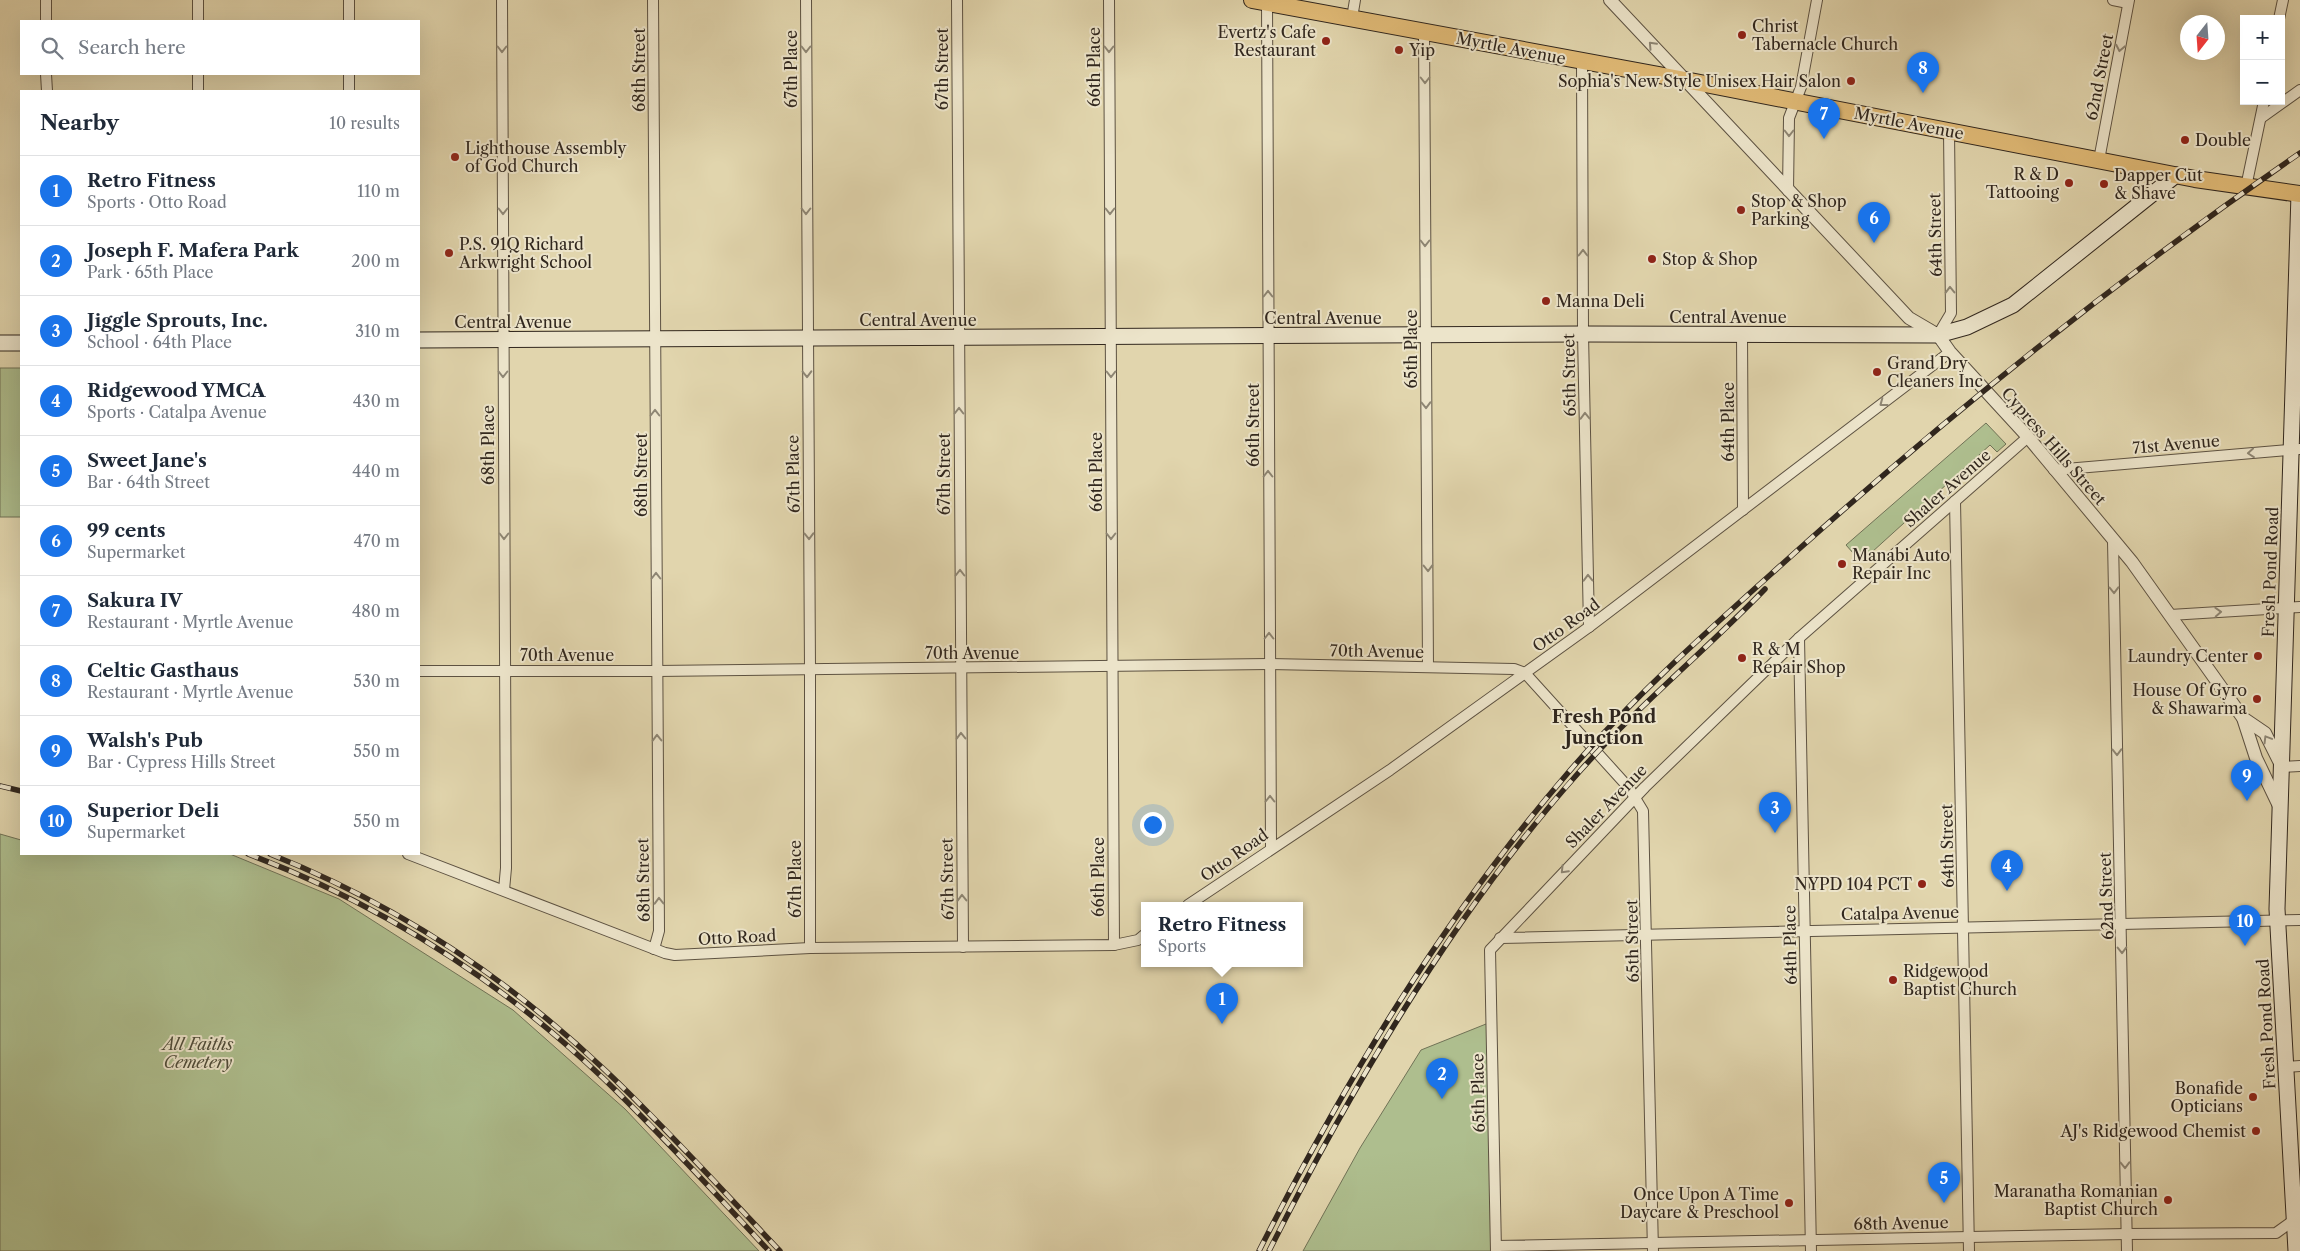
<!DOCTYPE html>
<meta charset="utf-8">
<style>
:root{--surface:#fff;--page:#f6f6f7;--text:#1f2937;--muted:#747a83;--line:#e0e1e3;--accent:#1a73e8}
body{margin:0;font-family:"Libre Caslon Text",serif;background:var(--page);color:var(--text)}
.controls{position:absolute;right:15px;top:15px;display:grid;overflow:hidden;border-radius:0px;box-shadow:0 5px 20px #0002}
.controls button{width:45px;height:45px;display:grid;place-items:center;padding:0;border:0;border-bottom:1px solid var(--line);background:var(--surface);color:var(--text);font:25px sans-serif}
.compass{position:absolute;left:2180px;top:15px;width:45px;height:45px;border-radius:50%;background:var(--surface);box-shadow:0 5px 20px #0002;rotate:197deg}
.you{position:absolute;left:1152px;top:824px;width:18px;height:18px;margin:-12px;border:4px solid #fff;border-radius:50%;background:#1a73e8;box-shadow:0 0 0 8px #1a73e833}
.badge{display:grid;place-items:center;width:32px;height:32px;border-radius:50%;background:var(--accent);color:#fff;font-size:16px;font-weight:700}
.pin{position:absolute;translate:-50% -41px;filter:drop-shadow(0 1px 2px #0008)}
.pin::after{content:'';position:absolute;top:26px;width:18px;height:15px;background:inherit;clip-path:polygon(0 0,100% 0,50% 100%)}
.popup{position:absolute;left:1141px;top:902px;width:162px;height:65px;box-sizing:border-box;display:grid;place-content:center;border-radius:0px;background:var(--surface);filter:drop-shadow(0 1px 4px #0005);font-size:16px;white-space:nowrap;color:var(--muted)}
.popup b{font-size:19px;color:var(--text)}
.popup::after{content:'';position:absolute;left:50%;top:100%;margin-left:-10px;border:10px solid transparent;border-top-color:var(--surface)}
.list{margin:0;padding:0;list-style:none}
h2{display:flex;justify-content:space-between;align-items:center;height:65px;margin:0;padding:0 20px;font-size:21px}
h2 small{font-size:16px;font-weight:400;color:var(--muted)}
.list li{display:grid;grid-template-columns:32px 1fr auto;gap:15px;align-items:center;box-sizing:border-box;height:70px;padding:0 20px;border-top:1px solid var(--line)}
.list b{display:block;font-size:19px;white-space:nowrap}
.list p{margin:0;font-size:16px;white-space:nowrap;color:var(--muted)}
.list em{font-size:16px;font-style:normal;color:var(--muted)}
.icon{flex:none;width:28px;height:28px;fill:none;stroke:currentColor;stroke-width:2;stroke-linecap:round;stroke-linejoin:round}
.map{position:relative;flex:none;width:2300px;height:1251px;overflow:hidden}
.search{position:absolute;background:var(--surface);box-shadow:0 5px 20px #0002;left:20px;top:20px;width:400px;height:55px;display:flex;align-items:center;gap:12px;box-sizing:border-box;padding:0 18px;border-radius:0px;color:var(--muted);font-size:19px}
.panel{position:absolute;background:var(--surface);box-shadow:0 5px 20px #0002;left:20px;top:90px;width:400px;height:765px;border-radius:0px}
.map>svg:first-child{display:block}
.green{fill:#aebe8e;stroke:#707256}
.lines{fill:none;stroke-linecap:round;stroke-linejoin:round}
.minor-casing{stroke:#5d5242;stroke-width:12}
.tertiary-casing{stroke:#5d5242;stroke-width:14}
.secondary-casing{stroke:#31271e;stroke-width:17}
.primary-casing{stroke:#31271e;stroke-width:18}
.minor{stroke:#ece4ca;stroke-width:10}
.tertiary{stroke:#ece4ca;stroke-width:12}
.secondary{stroke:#ece4ca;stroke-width:15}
.primary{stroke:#e0ba76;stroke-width:16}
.rail-casing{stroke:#31271e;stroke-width:5.5}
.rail{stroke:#ece4ca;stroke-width:4;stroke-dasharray:11;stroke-linecap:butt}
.oneway{stroke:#8e8674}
.poi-dot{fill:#8f2418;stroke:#ece4ca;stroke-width:2}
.labels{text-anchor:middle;stroke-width:4;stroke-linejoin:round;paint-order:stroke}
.poi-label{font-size:16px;fill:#31271e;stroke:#ece4ca;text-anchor:start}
.street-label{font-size:16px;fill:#31271e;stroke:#ece4ca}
.park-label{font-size:16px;font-style:italic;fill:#504d3a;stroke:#ece4ca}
.neighbourhood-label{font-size:18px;font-weight:bold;fill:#31271e;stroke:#ece4ca}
</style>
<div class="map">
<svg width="2300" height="1251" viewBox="0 0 2300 1251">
<rect width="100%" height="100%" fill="#e1d5ad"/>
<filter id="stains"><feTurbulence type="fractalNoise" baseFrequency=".004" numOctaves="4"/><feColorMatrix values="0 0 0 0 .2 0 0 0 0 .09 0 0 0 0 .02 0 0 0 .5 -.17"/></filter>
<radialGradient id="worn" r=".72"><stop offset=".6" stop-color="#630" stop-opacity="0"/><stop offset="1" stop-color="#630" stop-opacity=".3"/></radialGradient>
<g class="green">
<rect x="0" y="368" width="21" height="149"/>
<path d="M1986,423L2006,444L1997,452L1990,445L1861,562L1846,545Z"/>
<path d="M0,834L21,840V854H230L339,899L513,1010L625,1109L759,1251H0Z"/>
<path d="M1491,1022L1496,1251H1303L1360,1148L1421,1050Z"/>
</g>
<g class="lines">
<g class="minor-casing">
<g id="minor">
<path d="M46,0V21"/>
<path d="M198,0V21"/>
<path d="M349,0V21"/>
<path d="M502,0L506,868L504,890"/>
<path d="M653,0L659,931L654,949"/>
<path d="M806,0L810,668V948"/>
<path d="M957,0L963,947"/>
<path d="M1109,0L1114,945"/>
<path d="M2113,0L2128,3"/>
<path d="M1267,2L1271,848"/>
<path d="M1352,18L1355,0"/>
<path d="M2279,19L2283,0"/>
<path d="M1424,32L1428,666"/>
<path d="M1582,62L1583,334L1589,627"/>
<path d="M46,74L47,91"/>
<path d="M198,74V91"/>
<path d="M349,74V91"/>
<path d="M2261,118L2300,90"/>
<path d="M2099,160L2129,0"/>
<path d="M2246,187L2264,101"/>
<path d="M1788,191L1789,118L1801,87L1817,0"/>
<path d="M1742,334L1743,510"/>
<path d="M1938,335L1951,313L1949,131"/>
<path d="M2054,470L2300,449"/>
<path d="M1955,501L1969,1251"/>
<path d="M2113,541L2127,1251"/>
<path d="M2170,615L2300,607"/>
<path d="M1799,638L1811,1251"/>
<path d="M419,671H657L1269,664L1514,669L1525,673L1629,788L1643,811L1653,1251"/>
<path d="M2282,767L2300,766"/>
<path d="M408,854L665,953L675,955L810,948L1114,945L1138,940L1144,935"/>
<path d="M1188,905L1390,770L1589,627L1950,352"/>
<path d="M1500,938L2300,920"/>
<path d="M2286,1067L2300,1066"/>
<path d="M1496,1246L2127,1234L2276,1233L2297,1218"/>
<path d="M1496,1251L1490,950L1645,787L1799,638L2028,437"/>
</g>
</g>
<g class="tertiary-casing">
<g id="tertiary">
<path d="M1610,0L1909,318L1938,335L1950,352L2028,437L2132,562L2243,718L2256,758L2280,808"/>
<path d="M2243,718L2265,733L2282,767"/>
</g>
</g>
<g class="secondary-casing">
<g id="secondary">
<path d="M419,340L1583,334L1938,335L1967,327L2013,305L2176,175"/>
<path d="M0,343H21"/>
<path d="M2296,1251L2277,909L2299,194"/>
</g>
</g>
<g class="primary-casing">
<path id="primary" d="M1252,0L1659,75L2195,179L2300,194"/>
</g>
<use href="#minor" class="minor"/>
<use href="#tertiary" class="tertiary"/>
<use href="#secondary" class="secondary"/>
<use href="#primary" class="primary"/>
<g class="rail-casing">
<g id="rail">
<path d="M0,786L21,791"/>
<path d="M248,854C381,904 501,981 604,1079C661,1134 715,1193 769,1251"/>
<path d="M270,854C396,904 509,979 607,1072C667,1129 723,1191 780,1251"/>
<path d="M1259,1251C1345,1081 1443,918 1567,774C1637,692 1719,621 1799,549C1958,407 2124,274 2300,153"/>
<path d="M1269,1251C1353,1084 1455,911 1580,771C1638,706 1705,651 1765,589"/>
</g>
</g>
<use href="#rail" class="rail"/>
</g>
<defs><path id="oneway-chevron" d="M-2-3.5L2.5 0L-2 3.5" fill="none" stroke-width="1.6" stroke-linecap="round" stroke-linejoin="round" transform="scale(1.25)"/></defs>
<g class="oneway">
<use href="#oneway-chevron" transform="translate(1652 45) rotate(-133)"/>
<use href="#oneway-chevron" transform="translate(2120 48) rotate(101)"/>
<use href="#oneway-chevron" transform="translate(502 49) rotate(90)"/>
<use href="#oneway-chevron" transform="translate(806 49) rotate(90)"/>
<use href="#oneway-chevron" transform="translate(1109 49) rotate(90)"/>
<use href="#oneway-chevron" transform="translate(1425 80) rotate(90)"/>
<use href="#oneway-chevron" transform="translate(1789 133) rotate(90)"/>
<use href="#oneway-chevron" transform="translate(503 211) rotate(90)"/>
<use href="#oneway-chevron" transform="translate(806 211) rotate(90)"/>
<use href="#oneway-chevron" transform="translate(1110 211) rotate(90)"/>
<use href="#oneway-chevron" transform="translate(1425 243) rotate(90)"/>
<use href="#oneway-chevron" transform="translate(1583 253) rotate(-90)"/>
<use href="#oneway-chevron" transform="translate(1950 290) rotate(-91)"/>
<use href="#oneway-chevron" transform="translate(1268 294) rotate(-90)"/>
<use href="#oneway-chevron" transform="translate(503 374) rotate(90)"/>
<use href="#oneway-chevron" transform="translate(807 374) rotate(89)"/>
<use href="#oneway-chevron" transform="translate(1111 374) rotate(90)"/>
<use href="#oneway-chevron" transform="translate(1883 403) rotate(143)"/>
<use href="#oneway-chevron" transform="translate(1426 405) rotate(89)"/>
<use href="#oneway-chevron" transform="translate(959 411) rotate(-90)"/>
<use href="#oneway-chevron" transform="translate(655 413) rotate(-90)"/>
<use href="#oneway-chevron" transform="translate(1585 416) rotate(-91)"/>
<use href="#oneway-chevron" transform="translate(2251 453) rotate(175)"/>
<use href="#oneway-chevron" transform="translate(1268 474) rotate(-90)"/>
<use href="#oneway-chevron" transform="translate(504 536) rotate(90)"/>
<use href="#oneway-chevron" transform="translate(809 536) rotate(89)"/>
<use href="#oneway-chevron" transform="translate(1111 536) rotate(90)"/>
<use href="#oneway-chevron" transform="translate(1428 568) rotate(89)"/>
<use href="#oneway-chevron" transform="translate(960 573) rotate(-90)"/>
<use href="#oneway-chevron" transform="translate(656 576) rotate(-90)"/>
<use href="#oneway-chevron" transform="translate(1588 578) rotate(-91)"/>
<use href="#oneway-chevron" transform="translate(2114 590) rotate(89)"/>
<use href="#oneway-chevron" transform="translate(2218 612) rotate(-3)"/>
<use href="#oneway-chevron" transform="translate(1269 636) rotate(-90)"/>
<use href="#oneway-chevron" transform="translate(961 736) rotate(-91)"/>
<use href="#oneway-chevron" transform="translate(657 738) rotate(-91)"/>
<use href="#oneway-chevron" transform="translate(2267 739) rotate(-121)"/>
<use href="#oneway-chevron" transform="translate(2117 752) rotate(89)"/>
<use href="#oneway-chevron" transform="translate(1270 799) rotate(-90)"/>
<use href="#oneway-chevron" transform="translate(1564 870) rotate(134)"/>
<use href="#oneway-chevron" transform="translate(962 898) rotate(-91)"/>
<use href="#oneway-chevron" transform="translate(659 901) rotate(-91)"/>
<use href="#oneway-chevron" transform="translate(2122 950) rotate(89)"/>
<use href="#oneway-chevron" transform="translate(2125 1165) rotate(89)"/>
</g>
<g class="poi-dot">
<circle cx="1742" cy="35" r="5"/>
<circle cx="1326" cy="41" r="5"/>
<circle cx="1399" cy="50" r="5"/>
<circle cx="1851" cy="81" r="5"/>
<circle cx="2185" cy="140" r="5"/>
<circle cx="455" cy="157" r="5"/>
<circle cx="2069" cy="183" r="5"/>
<circle cx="2104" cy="184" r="5"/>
<circle cx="1741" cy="210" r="5"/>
<circle cx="449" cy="253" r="5"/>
<circle cx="1652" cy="259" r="5"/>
<circle cx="1546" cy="301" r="5"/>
<circle cx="1877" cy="372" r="5"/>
<circle cx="1842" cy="564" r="5"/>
<circle cx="2258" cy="656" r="5"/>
<circle cx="1742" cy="658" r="5"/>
<circle cx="2257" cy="699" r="5"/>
<circle cx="1922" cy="884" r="5"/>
<circle cx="1893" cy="980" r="5"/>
<circle cx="2253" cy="1097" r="5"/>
<circle cx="2256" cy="1131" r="5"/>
<circle cx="2168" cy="1200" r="5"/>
<circle cx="1789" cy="1203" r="5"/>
</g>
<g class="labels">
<g class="poi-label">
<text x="1752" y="32">Christ<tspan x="1752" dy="18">Tabernacle Church</tspan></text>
<text x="1316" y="38" text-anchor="end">Evertz's Cafe<tspan x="1316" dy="18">Restaurant</tspan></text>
<text x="1409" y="56">Yip</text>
<text x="1841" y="87" text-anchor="end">Sophia's New Style Unisex Hair Salon</text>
<text x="2195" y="146">Double</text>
<text x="465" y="154">Lighthouse Assembly<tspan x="465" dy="18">of God Church</tspan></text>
<text x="2059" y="180" text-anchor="end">R &amp; D<tspan x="2059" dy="18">Tattooing</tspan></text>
<text x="2114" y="181">Dapper Cut<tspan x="2114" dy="18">&amp; Shave</tspan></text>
<text x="1751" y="207">Stop &amp; Shop<tspan x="1751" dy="18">Parking</tspan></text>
<text x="459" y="250">P.S. 91Q Richard<tspan x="459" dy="18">Arkwright School</tspan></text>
<text x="1662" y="265">Stop &amp; Shop</text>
<text x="1556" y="307">Manna Deli</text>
<text x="1887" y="369">Grand Dry<tspan x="1887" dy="18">Cleaners Inc</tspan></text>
<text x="1852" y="561">Manabi Auto<tspan x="1852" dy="18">Repair Inc</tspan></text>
<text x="1752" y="655">R &amp; M<tspan x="1752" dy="18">Repair Shop</tspan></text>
<text x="2248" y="662" text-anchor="end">Laundry Center</text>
<text x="2247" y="696" text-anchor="end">House Of Gyro<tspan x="2247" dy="18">&amp; Shawarma</tspan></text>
<text x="1912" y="890" text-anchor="end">NYPD 104 PCT</text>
<text x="1903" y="977">Ridgewood<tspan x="1903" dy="18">Baptist Church</tspan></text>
<text x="2243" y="1094" text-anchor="end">Bonafide<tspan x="2243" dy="18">Opticians</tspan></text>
<text x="2246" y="1137" text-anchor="end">AJ's Ridgewood Chemist</text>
<text x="2158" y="1197" text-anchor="end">Maranatha Romanian<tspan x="2158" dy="18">Baptist Church</tspan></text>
<text x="1779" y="1200" text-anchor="end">Once Upon A Time<tspan x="1779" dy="18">Daycare &amp; Preschool</tspan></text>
</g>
<g class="street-label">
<text transform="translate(1511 48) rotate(11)" y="6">Myrtle Avenue</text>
<text transform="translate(1094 67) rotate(-90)" y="6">66th Place</text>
<text transform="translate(791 69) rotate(-90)" y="6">67th Place</text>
<text transform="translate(942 69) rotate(-90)" y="6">67th Street</text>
<text transform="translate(639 70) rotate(-90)" y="6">68th Street</text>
<text transform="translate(2099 77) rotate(-79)" y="6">62nd Street</text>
<text transform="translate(1909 123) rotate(11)" y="6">Myrtle Avenue</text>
<text transform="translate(1935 235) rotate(-91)" y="6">64th Street</text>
<text x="1728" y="323">Central Avenue</text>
<text x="1323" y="324">Central Avenue</text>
<text x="918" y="326">Central Avenue</text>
<text x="513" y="328">Central Avenue</text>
<text transform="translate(1411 349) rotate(-90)" y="6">65th Place</text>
<text transform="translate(1569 375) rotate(-91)" y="6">65th Street</text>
<text transform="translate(1728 422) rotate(-90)" y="6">64th Place</text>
<text transform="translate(1253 425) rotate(-90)" y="6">66th Street</text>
<text transform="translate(2176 444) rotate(-5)" y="6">71st Avenue</text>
<text transform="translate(488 445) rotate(-90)" y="6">68th Place</text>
<text transform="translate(2054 446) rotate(49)" y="6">Cypress Hills Street</text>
<text transform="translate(1096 472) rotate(-90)" y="6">66th Place</text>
<text transform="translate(793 474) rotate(-91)" y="6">67th Place</text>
<text transform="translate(944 474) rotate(-90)" y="6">67th Street</text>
<text transform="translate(641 475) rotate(-90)" y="6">68th Street</text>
<text transform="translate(1947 488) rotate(-41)" y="6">Shaler Avenue</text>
<text transform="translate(2270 572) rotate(-88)" y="6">Fresh Pond Road</text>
<text transform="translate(1566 625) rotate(-36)" y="6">Otto Road</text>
<text transform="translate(1377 651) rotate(1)" y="6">70th Avenue</text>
<text x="972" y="659">70th Avenue</text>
<text x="567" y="661">70th Avenue</text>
<text transform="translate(1606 806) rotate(-46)" y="6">Shaler Avenue</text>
<text transform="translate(1947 846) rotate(-91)" y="6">64th Street</text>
<text transform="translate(1234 855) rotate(-35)" y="6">Otto Road</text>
<text transform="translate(1098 877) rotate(-90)" y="6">66th Place</text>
<text transform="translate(795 879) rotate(-90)" y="6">67th Place</text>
<text transform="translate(947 879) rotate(-91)" y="6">67th Street</text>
<text transform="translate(643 880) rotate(-91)" y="6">68th Street</text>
<text transform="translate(2106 896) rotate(-92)" y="6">62nd Street</text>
<text transform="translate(1900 913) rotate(-1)" y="6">Catalpa Avenue</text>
<text transform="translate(737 937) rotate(-3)" y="6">Otto Road</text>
<text transform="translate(1632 941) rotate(-91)" y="6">65th Street</text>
<text transform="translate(1790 945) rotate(-91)" y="6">64th Place</text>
<text transform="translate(2266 1024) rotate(-93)" y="6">Fresh Pond Road</text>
<text transform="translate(1478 1093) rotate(-91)" y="6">65th Place</text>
<text transform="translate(1901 1223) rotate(-1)" y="6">68th Avenue</text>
</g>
<g class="park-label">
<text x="198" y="1050">All Faiths<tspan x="198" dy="18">Cemetery</tspan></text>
</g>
<g class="neighbourhood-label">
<text x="1604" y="723">Fresh Pond<tspan x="1604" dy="21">Junction</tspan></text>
</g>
</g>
<rect width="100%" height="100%" filter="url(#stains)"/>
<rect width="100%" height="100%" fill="url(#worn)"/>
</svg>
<div class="controls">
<button>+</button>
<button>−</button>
</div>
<svg class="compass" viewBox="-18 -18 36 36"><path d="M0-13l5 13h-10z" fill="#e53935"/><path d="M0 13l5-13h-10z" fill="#747a83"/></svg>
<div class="you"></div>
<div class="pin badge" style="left:1222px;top:1024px">1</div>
<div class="popup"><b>Retro Fitness</b>Sports</div>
<div class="pin badge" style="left:1442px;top:1099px">2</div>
<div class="pin badge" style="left:1775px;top:833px">3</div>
<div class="pin badge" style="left:2007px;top:891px">4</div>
<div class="pin badge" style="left:1944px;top:1203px">5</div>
<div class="pin badge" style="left:1874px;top:243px">6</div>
<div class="pin badge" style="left:1824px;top:139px">7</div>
<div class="pin badge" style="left:1923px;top:93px">8</div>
<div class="pin badge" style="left:2247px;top:801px">9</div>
<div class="pin badge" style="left:2245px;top:946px">10</div>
<div class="search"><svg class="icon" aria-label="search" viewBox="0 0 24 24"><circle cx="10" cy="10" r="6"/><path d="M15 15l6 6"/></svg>Search here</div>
<section class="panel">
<h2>Nearby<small>10 results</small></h2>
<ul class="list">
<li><span class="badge">1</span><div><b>Retro Fitness</b><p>Sports · Otto Road</p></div><em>110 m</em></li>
<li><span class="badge">2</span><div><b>Joseph F. Mafera Park</b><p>Park · 65th Place</p></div><em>200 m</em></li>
<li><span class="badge">3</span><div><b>Jiggle Sprouts, Inc.</b><p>School · 64th Place</p></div><em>310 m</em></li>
<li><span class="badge">4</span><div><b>Ridgewood YMCA</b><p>Sports · Catalpa Avenue</p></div><em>430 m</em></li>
<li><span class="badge">5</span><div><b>Sweet Jane's</b><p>Bar · 64th Street</p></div><em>440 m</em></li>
<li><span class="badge">6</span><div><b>99 cents</b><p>Supermarket</p></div><em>470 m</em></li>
<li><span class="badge">7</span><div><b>Sakura IV</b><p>Restaurant · Myrtle Avenue</p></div><em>480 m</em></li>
<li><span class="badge">8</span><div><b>Celtic Gasthaus</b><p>Restaurant · Myrtle Avenue</p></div><em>530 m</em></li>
<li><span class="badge">9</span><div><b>Walsh's Pub</b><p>Bar · Cypress Hills Street</p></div><em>550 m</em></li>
<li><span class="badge">10</span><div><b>Superior Deli</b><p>Supermarket</p></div><em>550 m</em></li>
</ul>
</section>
</div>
